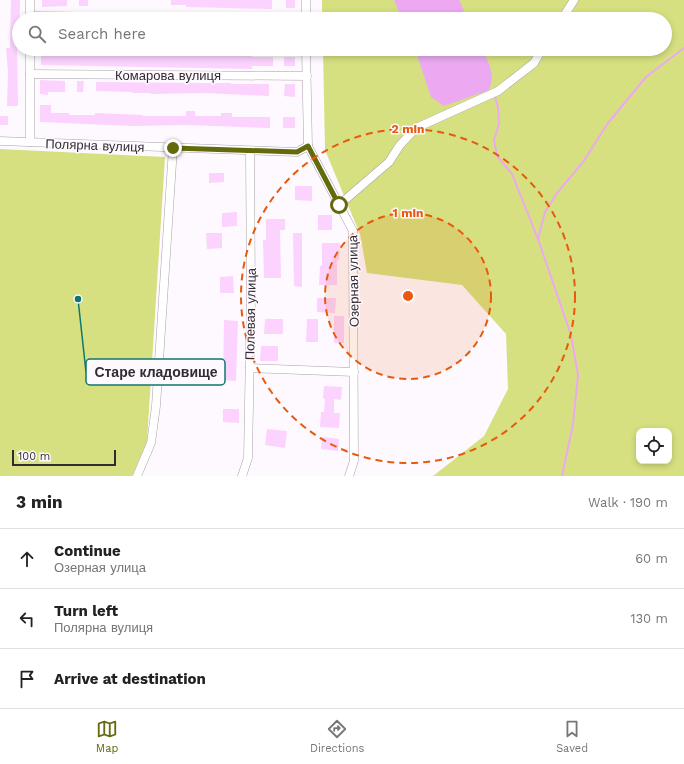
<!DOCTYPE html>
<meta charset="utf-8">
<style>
:root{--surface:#fff;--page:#f2f2f2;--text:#222;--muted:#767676;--line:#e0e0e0;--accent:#63690c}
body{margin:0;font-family:"Work Sans",sans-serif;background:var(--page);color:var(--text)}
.controls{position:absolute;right:12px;bottom:12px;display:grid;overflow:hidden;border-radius:8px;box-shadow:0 2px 6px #0003}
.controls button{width:36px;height:36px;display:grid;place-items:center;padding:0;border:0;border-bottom:1px solid var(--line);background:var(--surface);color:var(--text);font:20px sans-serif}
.scale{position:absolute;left:12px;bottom:10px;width:104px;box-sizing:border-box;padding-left:4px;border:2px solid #302c30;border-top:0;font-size:11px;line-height:14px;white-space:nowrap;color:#302c30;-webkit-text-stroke:3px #fef9ff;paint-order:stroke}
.stop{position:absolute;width:12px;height:12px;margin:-9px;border:3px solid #63690c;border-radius:50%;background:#fff}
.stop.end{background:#63690c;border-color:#fff;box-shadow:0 1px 4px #0008}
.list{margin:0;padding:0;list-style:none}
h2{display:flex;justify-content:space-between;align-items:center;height:52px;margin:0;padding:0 16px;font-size:17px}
h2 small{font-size:13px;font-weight:400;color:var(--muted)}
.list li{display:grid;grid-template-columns:26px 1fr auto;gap:12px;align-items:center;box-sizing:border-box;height:60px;padding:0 16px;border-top:1px solid var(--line)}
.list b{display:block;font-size:15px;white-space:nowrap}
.list p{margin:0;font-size:13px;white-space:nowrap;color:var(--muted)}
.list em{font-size:13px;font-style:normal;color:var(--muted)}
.icon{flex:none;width:22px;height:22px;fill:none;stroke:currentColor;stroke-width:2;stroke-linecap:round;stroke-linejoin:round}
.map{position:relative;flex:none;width:684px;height:476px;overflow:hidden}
.search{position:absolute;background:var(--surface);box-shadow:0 2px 6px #0003;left:12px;right:12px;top:12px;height:44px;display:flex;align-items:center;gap:10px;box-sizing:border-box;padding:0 14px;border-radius:22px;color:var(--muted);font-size:15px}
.sheet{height:232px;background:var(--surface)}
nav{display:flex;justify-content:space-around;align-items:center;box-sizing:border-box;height:56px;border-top:1px solid var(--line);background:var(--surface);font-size:11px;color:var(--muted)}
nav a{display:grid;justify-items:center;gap:2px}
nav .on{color:var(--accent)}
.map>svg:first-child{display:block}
.green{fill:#d6e080;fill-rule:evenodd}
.water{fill:#eca9f1}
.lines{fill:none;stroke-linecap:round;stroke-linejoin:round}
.stream{stroke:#eca9f1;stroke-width:2}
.building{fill:#fbd3fe}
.minor-casing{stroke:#aaa1aa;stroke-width:9}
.minor{stroke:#fff;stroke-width:8}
.route{stroke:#63690c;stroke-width:5}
.ring{fill:none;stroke:#e8590c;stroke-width:2;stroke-dasharray:7 5}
.labels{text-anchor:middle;stroke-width:3;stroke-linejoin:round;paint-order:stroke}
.street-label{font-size:13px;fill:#302c30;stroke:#fef9ff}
.centre{fill:#e8590c;stroke:#fef9ff;stroke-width:2}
.ring-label{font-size:12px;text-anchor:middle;font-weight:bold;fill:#e8590c;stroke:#fef9ff;stroke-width:3;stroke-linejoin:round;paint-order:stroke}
.leader{fill:none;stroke:#0f766e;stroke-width:1.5}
.callout-dot{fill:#0f766e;stroke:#fef9ff;stroke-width:1.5}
.callout{fill:#fef9ff;stroke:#0f766e;stroke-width:1.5}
.callout-label{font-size:14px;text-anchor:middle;font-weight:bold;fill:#302c30}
</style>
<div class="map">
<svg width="684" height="476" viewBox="0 0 684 476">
<rect width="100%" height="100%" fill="#fef9ff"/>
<g class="green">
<path d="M322,0H684V476H433L484,436L508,389L506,334L462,285L367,273L360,234L325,150L323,49H665V19H322ZM639,431H669V461H639Z"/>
<path d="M0,149L165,157L147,441L132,476H0Z"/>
</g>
<g class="water">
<path d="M394,0H459L468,19H402Z"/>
<path d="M415,49H482C489,64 496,74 489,90L444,106L431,97Z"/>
</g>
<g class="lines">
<g class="stream">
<path d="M494,94L498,107L499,124L494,140L497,156L512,174L538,239L571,335L578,375L573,424L562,476"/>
<path d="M538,239L545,212L557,193L583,162L608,123L646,77L684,48"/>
</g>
</g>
<g class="building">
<path d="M11,0H20L19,42H17L18,106H7L8,72L6,48H10Z"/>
<path d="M42,0H67V6L42,7Z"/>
<rect x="79" y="0" width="9" height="6"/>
<path d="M171,0H272V9L186,7V5H171Z"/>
<rect x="286" y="0" width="9" height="8"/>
<path d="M58,49H69V55H94V51H104V55L132,56V52L142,53V56H187V53H198V56L233,55L252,56V57H273V66H252V69L41,65V55H58Z"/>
<rect x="284" y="57" width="11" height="9"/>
<path d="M40,80L65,81V92H48V95L40,94Z"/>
<path d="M77,81H84L83,92H77Z"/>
<path d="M96,82L204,83H231V84H269V96L204,93L151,94V93H132V92L96,91Z"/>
<path d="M285,84H295V97L284,96Z"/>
<path d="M40,105H51V113H69V115H95V113L143,115V116H186V111H195V116H221V113H232V117H270V128L186,125L132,126L40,122Z"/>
<rect x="0" y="116" width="8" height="9"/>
<rect x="283" y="117" width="12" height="11"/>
<path d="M209,173H224V182L209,183Z"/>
<path d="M295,186H312V201L295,200Z"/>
<path d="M237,212V226L222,227V213Z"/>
<rect x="318" y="215" width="14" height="15"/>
<path d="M266,219H285V230H280L281,278H264L263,240H266Z"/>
<path d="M206,233H222V248L207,249Z"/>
<path d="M293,233H302V287L294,286Z"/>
<path d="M322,243H340L339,260H337V285H319L320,266H322Z"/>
<path d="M233,276L234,293H220V277Z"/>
<path d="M317,298H336L335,313L317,312Z"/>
<rect x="334" y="316" width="10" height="27"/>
<path d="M265,319H283V334H264Z"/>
<path d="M307,319H318V342H306Z"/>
<path d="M224,320L238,321L236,381L223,380Z"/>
<path d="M261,346H278V361H260Z"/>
<path d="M324,386L342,387L341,400L334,399V413H340L339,428L320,427L321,412H324L325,399L323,398Z"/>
<path d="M223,409H239V423L223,422Z"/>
<path d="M267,429L287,431L285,448L265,445Z"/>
<path d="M322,437L339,439L338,451L321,449Z"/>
</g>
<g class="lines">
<g class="minor-casing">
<g id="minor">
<path d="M30,16L306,19V0"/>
<path d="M30,19V0"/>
<path d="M562,19L574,0"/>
<path d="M306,49L308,146L353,231L354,461L349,476"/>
<path d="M30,74L307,76"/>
<path d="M0,141L297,152L308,146"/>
<path d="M30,142V49"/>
<path d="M339,205L389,162L400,145L416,128L498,91L534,63L542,49"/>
<path d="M250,368L354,372"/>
<path d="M137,476L151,443L156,406L173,148"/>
<path d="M242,476L248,458L251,296L250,151"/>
</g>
</g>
<use href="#minor" class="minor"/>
</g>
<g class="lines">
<path class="route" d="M173,148L297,152L308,146L339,205"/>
</g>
<circle cx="408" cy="296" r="83" fill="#e8590c" fill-opacity=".12"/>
<g class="ring">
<circle cx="408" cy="296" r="83"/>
<circle cx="408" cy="296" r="167"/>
</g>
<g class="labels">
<g class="street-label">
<text x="168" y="80">Комарова вулиця</text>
<text transform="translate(95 145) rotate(2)" y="5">Полярна вулиця</text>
<text transform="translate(353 281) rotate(-91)" y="5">Озерная улица</text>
<text transform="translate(250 314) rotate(-89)" y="5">Полевая улица</text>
</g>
</g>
<circle cx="408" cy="296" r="6" class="centre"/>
<g class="ring-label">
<text x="408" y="133">2 min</text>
<text x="408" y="217">1 min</text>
</g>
<path class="leader" d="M78 299L86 372"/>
<circle class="callout-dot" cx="78" cy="299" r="4"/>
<rect class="callout" x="86" y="359" width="139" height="26" rx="4"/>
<g class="callout-label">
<text x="156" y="377">Старе кладовище</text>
</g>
</svg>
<div class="controls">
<button><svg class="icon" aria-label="locate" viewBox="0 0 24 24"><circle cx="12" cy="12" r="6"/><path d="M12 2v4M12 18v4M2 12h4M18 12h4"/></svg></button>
</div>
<div class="scale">100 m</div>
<div class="stop" style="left:339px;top:205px"></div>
<div class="stop end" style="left:173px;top:148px"></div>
<div class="search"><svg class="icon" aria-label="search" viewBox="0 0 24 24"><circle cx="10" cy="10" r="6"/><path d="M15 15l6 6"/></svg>Search here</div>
</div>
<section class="sheet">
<h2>3 min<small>Walk · 190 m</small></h2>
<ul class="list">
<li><svg class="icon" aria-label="ahead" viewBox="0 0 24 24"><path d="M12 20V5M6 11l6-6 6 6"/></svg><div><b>Continue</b><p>Озерная улица</p></div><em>60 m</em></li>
<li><svg class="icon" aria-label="left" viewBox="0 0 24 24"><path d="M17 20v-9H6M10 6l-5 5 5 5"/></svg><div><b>Turn left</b><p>Полярна вулиця</p></div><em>130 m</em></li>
<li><svg class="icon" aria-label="arrive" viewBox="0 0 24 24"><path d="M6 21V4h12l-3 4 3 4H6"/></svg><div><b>Arrive at destination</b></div></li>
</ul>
</section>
<nav>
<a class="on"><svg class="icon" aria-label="map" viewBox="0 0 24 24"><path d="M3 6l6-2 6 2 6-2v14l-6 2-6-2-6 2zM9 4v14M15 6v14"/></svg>Map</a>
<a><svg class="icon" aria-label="directions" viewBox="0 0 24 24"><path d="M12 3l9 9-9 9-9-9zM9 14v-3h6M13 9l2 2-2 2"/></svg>Directions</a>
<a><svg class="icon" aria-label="saved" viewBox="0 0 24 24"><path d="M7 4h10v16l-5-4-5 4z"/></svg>Saved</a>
</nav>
